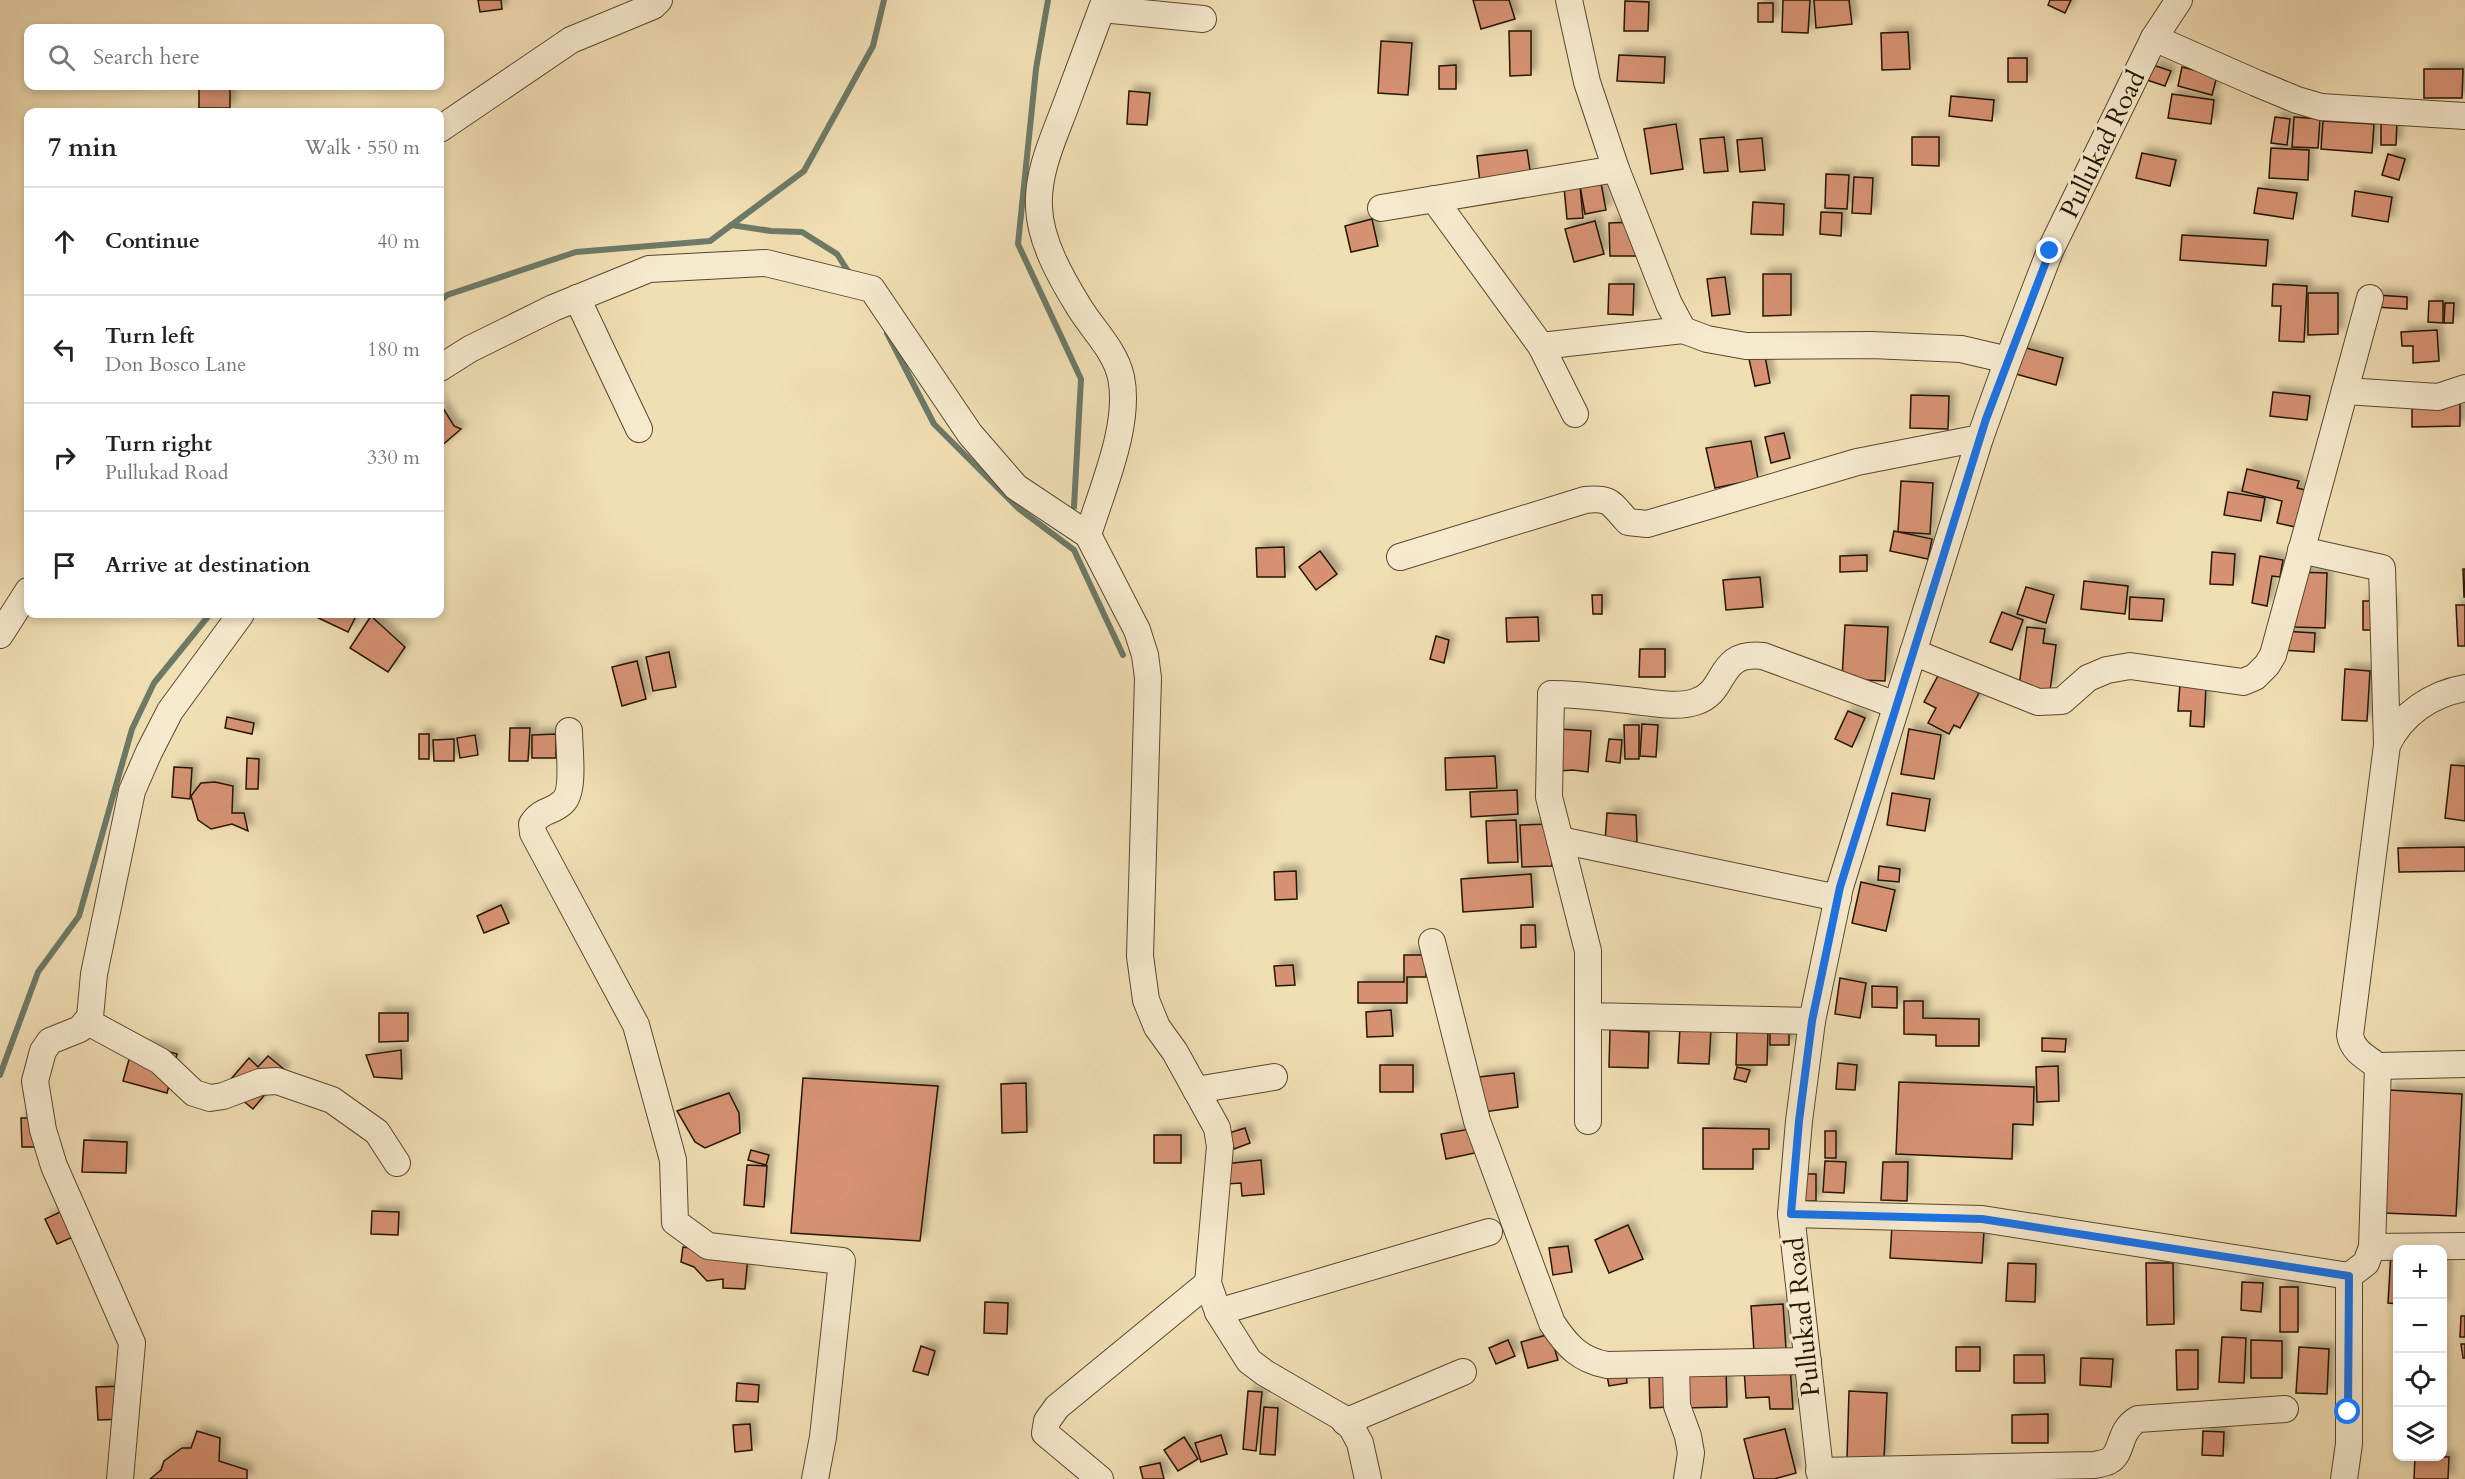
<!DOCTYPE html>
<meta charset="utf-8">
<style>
:root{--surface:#fff;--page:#f6f6f6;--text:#222;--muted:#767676;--line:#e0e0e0}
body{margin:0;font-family:Cardo,serif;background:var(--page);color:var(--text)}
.controls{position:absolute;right:18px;bottom:18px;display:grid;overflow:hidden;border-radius:12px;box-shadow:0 3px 9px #0003}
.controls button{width:54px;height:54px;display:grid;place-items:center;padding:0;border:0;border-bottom:2px solid var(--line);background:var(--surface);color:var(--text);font:30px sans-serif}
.stop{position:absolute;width:18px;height:18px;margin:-14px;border:4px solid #1a73e8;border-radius:50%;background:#fff}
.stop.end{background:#1a73e8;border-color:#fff;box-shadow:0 2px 6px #0008}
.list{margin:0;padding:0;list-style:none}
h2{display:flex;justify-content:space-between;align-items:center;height:78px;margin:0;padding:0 24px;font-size:26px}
h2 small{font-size:20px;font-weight:400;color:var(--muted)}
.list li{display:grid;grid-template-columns:39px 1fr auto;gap:18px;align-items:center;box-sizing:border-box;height:108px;padding:0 24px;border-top:2px solid var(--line)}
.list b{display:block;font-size:22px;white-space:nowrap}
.list p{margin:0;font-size:20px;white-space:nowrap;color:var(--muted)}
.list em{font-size:20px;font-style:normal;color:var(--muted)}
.icon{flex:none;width:33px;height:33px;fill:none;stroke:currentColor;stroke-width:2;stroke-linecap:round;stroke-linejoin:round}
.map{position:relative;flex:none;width:2465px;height:1479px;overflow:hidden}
.search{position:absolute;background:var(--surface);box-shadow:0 3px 9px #0003;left:24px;top:24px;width:420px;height:66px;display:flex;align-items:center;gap:15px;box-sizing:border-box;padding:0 21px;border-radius:12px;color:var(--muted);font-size:22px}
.panel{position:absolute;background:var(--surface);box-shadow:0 3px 9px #0003;left:24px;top:108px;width:420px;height:510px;border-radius:12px}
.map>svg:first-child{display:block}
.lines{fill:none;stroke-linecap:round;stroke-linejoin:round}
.stream{stroke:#6c7a67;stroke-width:6}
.building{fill:#d69273;stroke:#261601;stroke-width:1.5;filter:url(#shadow)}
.minor-casing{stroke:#59482e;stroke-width:28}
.minor{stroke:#f6eace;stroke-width:26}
.route{stroke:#1a73e8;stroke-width:8}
.labels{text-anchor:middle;stroke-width:6;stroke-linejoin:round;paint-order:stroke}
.street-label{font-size:26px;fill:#261601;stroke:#f6eace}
</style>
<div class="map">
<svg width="2465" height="1479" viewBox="0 0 2465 1479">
<defs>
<filter id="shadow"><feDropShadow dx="5.5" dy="-5.5" stdDeviation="3" flood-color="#0004"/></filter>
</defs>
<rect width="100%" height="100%" fill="#f1dfb4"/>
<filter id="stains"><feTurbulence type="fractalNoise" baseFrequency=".00333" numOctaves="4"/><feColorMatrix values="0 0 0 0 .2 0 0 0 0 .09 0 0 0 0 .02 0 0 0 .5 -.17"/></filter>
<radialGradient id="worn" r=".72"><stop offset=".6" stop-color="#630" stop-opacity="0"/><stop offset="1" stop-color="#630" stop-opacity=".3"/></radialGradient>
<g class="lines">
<g class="stream">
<path d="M1048,0L1036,69L1018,244L1081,379L1074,507"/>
<path d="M731,225L771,231L802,232L837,254L851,276"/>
<path d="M440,301L447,295L576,252L710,241L804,171L873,46L884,0"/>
<path d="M887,333L934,424L1018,508L1074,550L1123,655"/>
<path d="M0,1075L38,972L79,916L132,729L154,683L210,614"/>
</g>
</g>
<g class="building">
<path d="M478,0H501L502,9L480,12Z"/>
<path d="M1473,0H1509L1515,19L1481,29Z"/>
<path d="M1783,0H1810L1808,33L1782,32Z"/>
<path d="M1814,0H1849L1852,24L1816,28Z"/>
<path d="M2050,0H2071L2065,13L2048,5Z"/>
<path d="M1625,1L1649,2L1648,31H1624Z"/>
<rect x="1758" y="3" width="15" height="19"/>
<path d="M1509,31H1531V75L1510,76Z"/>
<path d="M1908,32L1910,69L1882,70L1881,33Z"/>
<path d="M1381,41L1412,43L1408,95L1378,93Z"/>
<path d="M1619,55L1665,57L1664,83L1617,81Z"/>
<rect x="2008" y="58" width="19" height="24"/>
<path d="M1456,65V89H1439V66Z"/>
<path d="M2153,65L2171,71L2165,86L2147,80Z"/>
<path d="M2182,67L2217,76L2212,95L2178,86Z"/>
<path d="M2424,69H2463L2462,98H2424Z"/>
<rect x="199" y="86" width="31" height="22"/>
<path d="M1129,91L1150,93L1147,125L1127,124Z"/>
<path d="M2172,94L2214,100L2211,124L2168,118Z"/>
<path d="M1951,96L1994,100L1992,121L1949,116Z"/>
<path d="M2275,117L2290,119L2287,145L2271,143Z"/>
<path d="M2294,117L2320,119L2318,148L2292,147Z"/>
<path d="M2323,121L2374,124L2372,153L2321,149Z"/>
<path d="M2381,121L2397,122L2396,145H2381Z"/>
<path d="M1676,124L1683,169L1651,174L1644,129Z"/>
<path d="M1724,137L1728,171L1704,173L1700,139Z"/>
<path d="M1912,137H1939V166L1912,165Z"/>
<path d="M1762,138L1765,170L1740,172L1737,140Z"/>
<path d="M2271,148L2309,150L2308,180L2269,178Z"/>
<path d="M1527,150L1531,177L1480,183L1477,156Z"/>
<path d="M2142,153L2176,160L2170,186L2136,178Z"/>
<path d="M2388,154L2405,159L2399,180L2382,175Z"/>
<path d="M1826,174L1849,175L1847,209L1825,208Z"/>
<path d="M1854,177L1873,178L1871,214L1852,213Z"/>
<path d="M1601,183L1606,210L1585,214L1580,186Z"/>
<path d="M1580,186L1583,218L1567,219L1564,187Z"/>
<path d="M2258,188L2297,193L2293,219L2254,213Z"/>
<path d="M2355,191L2392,197L2388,222L2352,216Z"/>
<path d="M1753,202L1784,204L1783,235L1751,234Z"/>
<path d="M1821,212L1842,213L1841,236L1820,234Z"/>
<path d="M1372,219L1378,246L1351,252L1345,226Z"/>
<path d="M1595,221L1604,254L1574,262L1565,229Z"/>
<path d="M1637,222V256H1610L1609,223Z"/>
<path d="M2182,235L2268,240L2266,266L2180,260Z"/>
<path d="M1763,274H1791V315L1763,316Z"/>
<path d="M1725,277L1730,314L1712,316L1707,279Z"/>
<path d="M1609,284H1634L1633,315L1608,314Z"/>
<path d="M2273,284L2307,286L2304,342L2279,341L2281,306H2272Z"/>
<path d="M2308,293H2338V334L2308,335Z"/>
<path d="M2376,295L2407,297V309L2375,307Z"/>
<path d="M2429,301H2443V323L2428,322Z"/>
<path d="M2445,303H2454L2453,323H2444Z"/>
<path d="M2437,330L2439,361L2413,363V346H2402L2401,332Z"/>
<path d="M2019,346L2063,358L2056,385L2012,373Z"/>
<path d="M1765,356L1770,383L1755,386L1749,359Z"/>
<path d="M2273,392L2310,396L2307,420L2270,416Z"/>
<path d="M1911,395L1949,396L1948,429L1910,428Z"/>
<path d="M2460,398V426L2412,427V399Z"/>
<path d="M440,403L454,426L461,429L440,447Z"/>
<path d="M1784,433L1790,458L1771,463L1765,437Z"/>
<path d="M1751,441L1758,479L1715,488L1706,448Z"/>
<path d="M2247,469L2299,481L2297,488L2309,491L2300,528L2277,523L2282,501L2242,491Z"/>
<path d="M1901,481L1933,483L1930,534L1898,532Z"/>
<path d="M2228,492L2265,498L2261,521L2224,515Z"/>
<path d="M1894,531L1932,539L1928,559L1890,551Z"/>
<path d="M1284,547L1285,577H1257L1256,548Z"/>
<path d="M1320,551L1337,574L1316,590L1299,567Z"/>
<path d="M2212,552L2235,554L2233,585L2210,584Z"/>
<path d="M1867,555V571L1840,572V556Z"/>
<path d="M2260,556L2283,560L2280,577L2272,576L2267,606L2252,603Z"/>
<path d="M2463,569H2465V597H2464Z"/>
<path d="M2296,572L2327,573L2325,628L2294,627Z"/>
<path d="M1760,577L1763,607L1726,610L1723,580Z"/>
<path d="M2084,581L2128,586L2125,614L2081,609Z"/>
<path d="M2026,587L2054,595L2046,623L2017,614Z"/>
<path d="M1592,595H1602V614H1593Z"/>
<path d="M2130,597L2164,599L2162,621L2129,619Z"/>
<path d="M2363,601H2390L2391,630H2363Z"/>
<path d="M2456,605H2465V646H2458Z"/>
<path d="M2002,612L2023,620L2012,650L1990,642Z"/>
<path d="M313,614H357L348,632L312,615Z"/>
<path d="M371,616L405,647L388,672L350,648Z"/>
<path d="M1538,617L1539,641L1507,642L1506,618Z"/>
<path d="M1845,625L1888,627L1885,681L1842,679Z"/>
<path d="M2027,627L2045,629L2043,643L2056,645L2050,691L2019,686Z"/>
<path d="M2282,631L2315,633L2314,652L2281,650Z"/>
<path d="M1436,636L1449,640L1444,663L1430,659Z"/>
<path d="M1640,649H1665V677H1639Z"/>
<path d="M669,652L676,687L653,691L646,657Z"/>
<path d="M637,661L646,699L622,706L612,667Z"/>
<path d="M2345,669L2370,671L2367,721L2342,720Z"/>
<path d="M1940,672L1979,693L1960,728L1954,725L1949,734L1928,723L1936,708L1924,702Z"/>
<path d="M2180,684L2206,686L2204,727L2190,726L2191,711H2178Z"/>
<path d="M1848,711L1865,718L1852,747L1835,739Z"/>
<path d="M227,717L254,723L252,734L225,728Z"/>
<path d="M1642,724L1658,725L1656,757L1640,756Z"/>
<path d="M1624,725H1639V759H1625Z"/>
<path d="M510,728H530L528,761H509Z"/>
<path d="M1559,729L1591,731L1588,772L1573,770L1559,771Z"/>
<path d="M1909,729L1941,735L1934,779L1901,774Z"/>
<rect x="419" y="734" width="10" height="25"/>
<path d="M556,734V758H532V735Z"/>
<path d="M475,735L478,755L460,758L457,738Z"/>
<path d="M454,739V761H434L433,740Z"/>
<path d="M1609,739L1622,740L1620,763L1606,761Z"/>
<path d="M1495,756L1497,788L1446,790L1445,758Z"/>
<path d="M247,758L259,759L258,789H246Z"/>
<path d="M2451,765L2465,766V821L2445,818Z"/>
<path d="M174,767L192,768L190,799L172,797Z"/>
<path d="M215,782L233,786L232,813H244L248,831L232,824L211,829L198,820L191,796L201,783Z"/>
<path d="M1517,790L1518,814L1471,817L1470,792Z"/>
<path d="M1892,793L1930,799L1925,831L1887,825Z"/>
<path d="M1607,813L1636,815L1637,842H1605Z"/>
<path d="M1516,820L1518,862L1488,863L1486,821Z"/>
<path d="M1550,824L1552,866L1522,867L1520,825Z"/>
<path d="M2465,847V871L2399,872L2398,848Z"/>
<path d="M1879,866L1900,869L1899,882L1878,880Z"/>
<path d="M1296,871L1297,899L1275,900L1274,872Z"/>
<path d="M1531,874L1533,907L1463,912L1461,879Z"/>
<path d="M1861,882L1895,890L1886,931L1852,923Z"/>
<path d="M501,905L509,923L484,933L477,916Z"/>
<path d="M1521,925H1535L1536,947L1521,948Z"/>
<path d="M1404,955H1426V977H1407V1003H1358V982H1404Z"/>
<path d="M1293,965L1295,985L1276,986L1274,966Z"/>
<path d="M1840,978L1866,983L1860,1018L1835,1014Z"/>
<path d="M1872,986L1897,987V1008L1872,1007Z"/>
<path d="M1904,1001H1923V1018L1979,1019V1046H1936V1035L1904,1034Z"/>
<path d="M1391,1010L1393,1036L1367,1037L1366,1012Z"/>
<path d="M379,1013H408V1041L379,1042Z"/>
<path d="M1680,1028L1711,1029L1709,1064L1678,1063Z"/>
<path d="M1737,1029H1768L1767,1065H1736Z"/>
<rect x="1770" y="1029" width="19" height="16"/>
<path d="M1610,1030L1649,1032L1648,1068L1609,1067Z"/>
<path d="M2042,1038L2066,1039L2065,1052L2042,1051Z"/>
<path d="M146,1045L177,1054L167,1093L123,1081L130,1056Z"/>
<path d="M401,1050L402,1079L374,1077L366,1055Z"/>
<path d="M268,1056L285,1070L253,1109L225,1086L249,1058L258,1067Z"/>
<path d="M1838,1063L1857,1065L1855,1090L1836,1089Z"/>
<rect x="1380" y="1065" width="33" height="27"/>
<path d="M2058,1066L2059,1101L2037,1102L2036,1067Z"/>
<path d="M1737,1067L1750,1070L1746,1082L1734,1079Z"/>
<path d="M1514,1073L1518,1107L1484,1112L1479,1077Z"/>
<path d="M803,1078L938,1086L920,1241L791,1233Z"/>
<path d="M1899,1082L2034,1087L2033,1125L2013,1124L2012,1159L1896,1154Z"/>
<path d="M1026,1083L1027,1132L1002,1133L1001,1084Z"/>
<path d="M2388,1090L2462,1094L2456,1216L2383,1213Z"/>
<path d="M729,1093L739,1113L740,1133L705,1148L695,1142L677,1111Z"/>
<path d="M21,1118H40L41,1147H22Z"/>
<path d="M1245,1128L1250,1143L1234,1149L1229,1133Z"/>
<path d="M1703,1128L1769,1129V1149H1753V1169H1703Z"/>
<path d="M1470,1129L1475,1153L1446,1159L1441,1134Z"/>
<rect x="1825" y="1131" width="11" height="27"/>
<rect x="1154" y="1135" width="27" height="28"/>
<path d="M84,1140L127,1142L126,1173L82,1172Z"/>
<path d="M751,1150L769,1155L766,1165L748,1160Z"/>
<path d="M1261,1160L1264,1194L1242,1196L1241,1183L1226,1184L1224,1164Z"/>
<path d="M1825,1161L1846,1162L1844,1193L1823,1192Z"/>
<path d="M1883,1162H1908L1907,1201L1881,1200Z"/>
<path d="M747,1165L767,1166L764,1207L744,1205Z"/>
<rect x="1804" y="1174" width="12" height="27"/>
<path d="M69,1208L82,1233L57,1244L45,1219Z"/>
<path d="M372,1211L399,1212L398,1235L371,1234Z"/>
<path d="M1628,1225L1643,1259L1609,1273L1595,1240Z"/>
<path d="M1892,1226L1984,1231L1982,1263L1890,1258Z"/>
<path d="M1568,1246L1572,1272L1553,1275L1549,1248Z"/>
<path d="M683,1247L748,1256L745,1289L723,1288V1279L707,1281L694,1267L681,1262Z"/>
<path d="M2391,1253H2398V1304L2388,1303Z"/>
<path d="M2008,1263L2036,1264L2035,1302L2006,1301Z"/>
<path d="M2146,1263H2173L2174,1324L2147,1325Z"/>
<path d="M2442,1265H2446L2444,1306H2442Z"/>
<path d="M2242,1282L2263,1283L2261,1312L2241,1310Z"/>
<rect x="2280" y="1287" width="18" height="45"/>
<path d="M985,1302L1008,1303L1007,1334L984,1333Z"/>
<path d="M1783,1304L1786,1349L1754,1352L1751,1306Z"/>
<path d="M2461,1316H2465V1337H2460Z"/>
<path d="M1550,1334L1558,1360L1528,1368L1521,1342Z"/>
<path d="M2222,1337L2246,1338L2244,1383L2219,1382Z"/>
<path d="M1508,1340L1515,1356L1496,1364L1489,1348Z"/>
<path d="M2251,1340L2282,1341V1378H2251Z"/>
<path d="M2461,1344H2465V1358H2463Z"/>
<path d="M921,1346L935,1351L928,1375L913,1371Z"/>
<rect x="1956" y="1347" width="24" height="24"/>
<path d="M2299,1347L2329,1349L2327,1394L2296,1393Z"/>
<path d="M2176,1350H2198V1389L2177,1390Z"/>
<path d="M2014,1355H2044L2045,1383H2014Z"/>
<path d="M2081,1358L2113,1359L2111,1387L2080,1385Z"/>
<path d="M1790,1366L1793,1409H1770L1769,1397L1746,1398L1744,1368Z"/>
<path d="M1625,1367L1627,1383L1609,1386L1606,1370Z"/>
<path d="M1726,1370L1727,1407L1683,1408V1371Z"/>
<path d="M1668,1373L1669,1407L1650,1408L1649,1374Z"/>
<path d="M737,1383L759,1385L758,1402L736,1401Z"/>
<path d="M127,1386L128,1419L98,1420L96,1387Z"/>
<path d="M1248,1391L1262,1392L1256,1451L1243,1449Z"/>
<path d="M1849,1391L1887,1393L1884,1460L1847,1459Z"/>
<path d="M1264,1407L1278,1408L1275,1455L1260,1454Z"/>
<path d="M2048,1414V1443H2012V1415Z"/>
<path d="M750,1424L752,1450L735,1452L733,1425Z"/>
<path d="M1785,1429L1796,1473L1774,1479H1754L1744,1439Z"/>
<path d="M197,1431L220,1438L219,1461L247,1470V1479H150L161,1470L164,1461L182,1448H191Z"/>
<path d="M2203,1431L2224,1432L2223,1456L2202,1455Z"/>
<path d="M1221,1435L1227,1454L1201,1462L1195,1443Z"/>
<path d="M1184,1437L1198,1459L1178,1471L1164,1450Z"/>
<path d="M2415,1456L2449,1457L2448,1479H2414Z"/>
<path d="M1160,1463L1164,1479H1143L1140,1467Z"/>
</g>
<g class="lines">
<g class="minor-casing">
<g id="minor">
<path d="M1569,0L1587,82L1616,169L1669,304L1683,330L1707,339L1746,346L1872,345L1961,349L2008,360"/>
<path d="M1102,9L1203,19"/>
<path d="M2154,38L2256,83L2297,100L2321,107L2465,116"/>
<path d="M440,129L571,40L653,6L659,0"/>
<path d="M1434,199L1541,346L1575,414"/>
<path d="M1381,208L1616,169"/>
<path d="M577,298L639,429"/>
<path d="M1541,346L1683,330"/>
<path d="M440,368L470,349L553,308L649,269L766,263L872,289L970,434L1016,487L1088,535L1137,630L1145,655L1148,678L1140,956L1146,1000L1157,1027L1175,1052L1217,1128L1220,1146L1208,1283L1218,1312L1249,1361L1265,1373L1341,1417L1352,1428L1360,1443L1368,1479"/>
<path d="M2345,391L2438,397L2465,388"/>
<path d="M1088,535C1102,489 1131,425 1121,377C1115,350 1093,330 1079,307C1061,278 1040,241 1039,207C1037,171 1055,135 1067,102C1080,68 1092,34 1105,0"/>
<path d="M2301,550L2382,568L2387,745"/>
<path d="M1400,557L1585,500C1612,497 1611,504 1628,522L1647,524L1857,462L1980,438"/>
<path d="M0,635L28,591"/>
<path d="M1913,652L2038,702L2062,701L2088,678L2107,670L2130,666L2243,682L2255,677L2267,665L2273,655L2370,298"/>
<path d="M569,731C569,748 575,791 563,802C552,813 543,808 532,824L533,833L636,1025L673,1160L675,1222L708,1246L842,1261L823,1437L815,1479"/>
<path d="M1560,840L1838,898"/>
<path d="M1432,942L1477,1121L1552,1323C1567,1346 1580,1360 1607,1365L1808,1361"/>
<path d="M1812,1021L1588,1016V951L1549,797L1551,694C1579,694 1607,698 1635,701C1654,703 1676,708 1695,702C1729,692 1715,651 1763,656L1896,705"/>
<path d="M88,1022L160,1061L194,1093L210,1098L223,1096L260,1082L277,1081L332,1100L377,1132L397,1163"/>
<path d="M2465,1064L2378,1066L2372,1247L2465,1246"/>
<path d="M2378,1066C2365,1057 2352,1050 2350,1035L2387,745C2402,714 2431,694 2465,688"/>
<path d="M1196,1090L1274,1077"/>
<path d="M1588,1121V1016"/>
<path d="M1791,1214L1982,1219L2349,1276L2366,1263L2372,1247"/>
<path d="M1218,1312L1489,1232"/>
<path d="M1676,1364L1677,1406L1688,1436L1691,1453L1687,1479"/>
<path d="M1345,1422L1463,1372"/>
<path d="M1819,1471L2095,1465C2099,1464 2105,1463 2109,1461C2124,1453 2117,1431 2138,1419L2285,1409"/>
<path d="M120,1479L132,1343L54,1166L43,1130L35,1081L43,1051L50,1041L80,1029L90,1017L94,974L132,791L149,752L170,711L241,614"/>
<path d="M1100,1479L1045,1433L1047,1421L1057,1407L1208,1283"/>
<path d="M1821,1479L1791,1214L1799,1121L1812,1021L1840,887L1980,438L2008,360L2050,251L2154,38L2179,0"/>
<path d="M2344,1479L2349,1444V1276"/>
</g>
</g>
<use href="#minor" class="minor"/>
</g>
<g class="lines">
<path class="route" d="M2050,251L1986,419L1840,887L1812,1021L1799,1121L1791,1214L1982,1219L2349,1276L2348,1412"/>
</g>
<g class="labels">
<g class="street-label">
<text transform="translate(2102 144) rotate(-64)" y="9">Pullukad Road</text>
<text transform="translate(1802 1317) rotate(-96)" y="9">Pullukad Road</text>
</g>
</g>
<rect width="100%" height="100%" filter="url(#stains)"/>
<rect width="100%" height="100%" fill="url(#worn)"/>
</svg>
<div class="controls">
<button>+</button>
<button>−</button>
<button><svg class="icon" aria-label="locate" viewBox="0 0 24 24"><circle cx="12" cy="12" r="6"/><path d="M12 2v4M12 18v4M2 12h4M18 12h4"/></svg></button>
<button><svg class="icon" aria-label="layers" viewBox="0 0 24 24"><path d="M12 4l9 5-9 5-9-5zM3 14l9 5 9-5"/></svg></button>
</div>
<div class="stop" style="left:2348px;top:1412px"></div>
<div class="stop end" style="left:2050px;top:251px"></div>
<div class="search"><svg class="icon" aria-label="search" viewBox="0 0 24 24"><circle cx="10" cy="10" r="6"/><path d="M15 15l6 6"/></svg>Search here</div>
<section class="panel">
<h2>7 min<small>Walk · 550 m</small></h2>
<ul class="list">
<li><svg class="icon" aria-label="ahead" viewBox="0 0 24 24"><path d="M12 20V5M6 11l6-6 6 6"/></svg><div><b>Continue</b></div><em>40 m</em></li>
<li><svg class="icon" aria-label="left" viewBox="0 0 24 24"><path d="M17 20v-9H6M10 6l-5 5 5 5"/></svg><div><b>Turn left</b><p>Don Bosco Lane</p></div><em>180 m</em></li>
<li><svg class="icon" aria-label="right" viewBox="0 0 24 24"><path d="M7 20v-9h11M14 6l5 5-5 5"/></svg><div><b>Turn right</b><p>Pullukad Road</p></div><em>330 m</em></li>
<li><svg class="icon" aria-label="arrive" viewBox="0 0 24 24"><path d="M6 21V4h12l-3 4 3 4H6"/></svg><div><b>Arrive at destination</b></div></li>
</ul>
</section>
</div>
